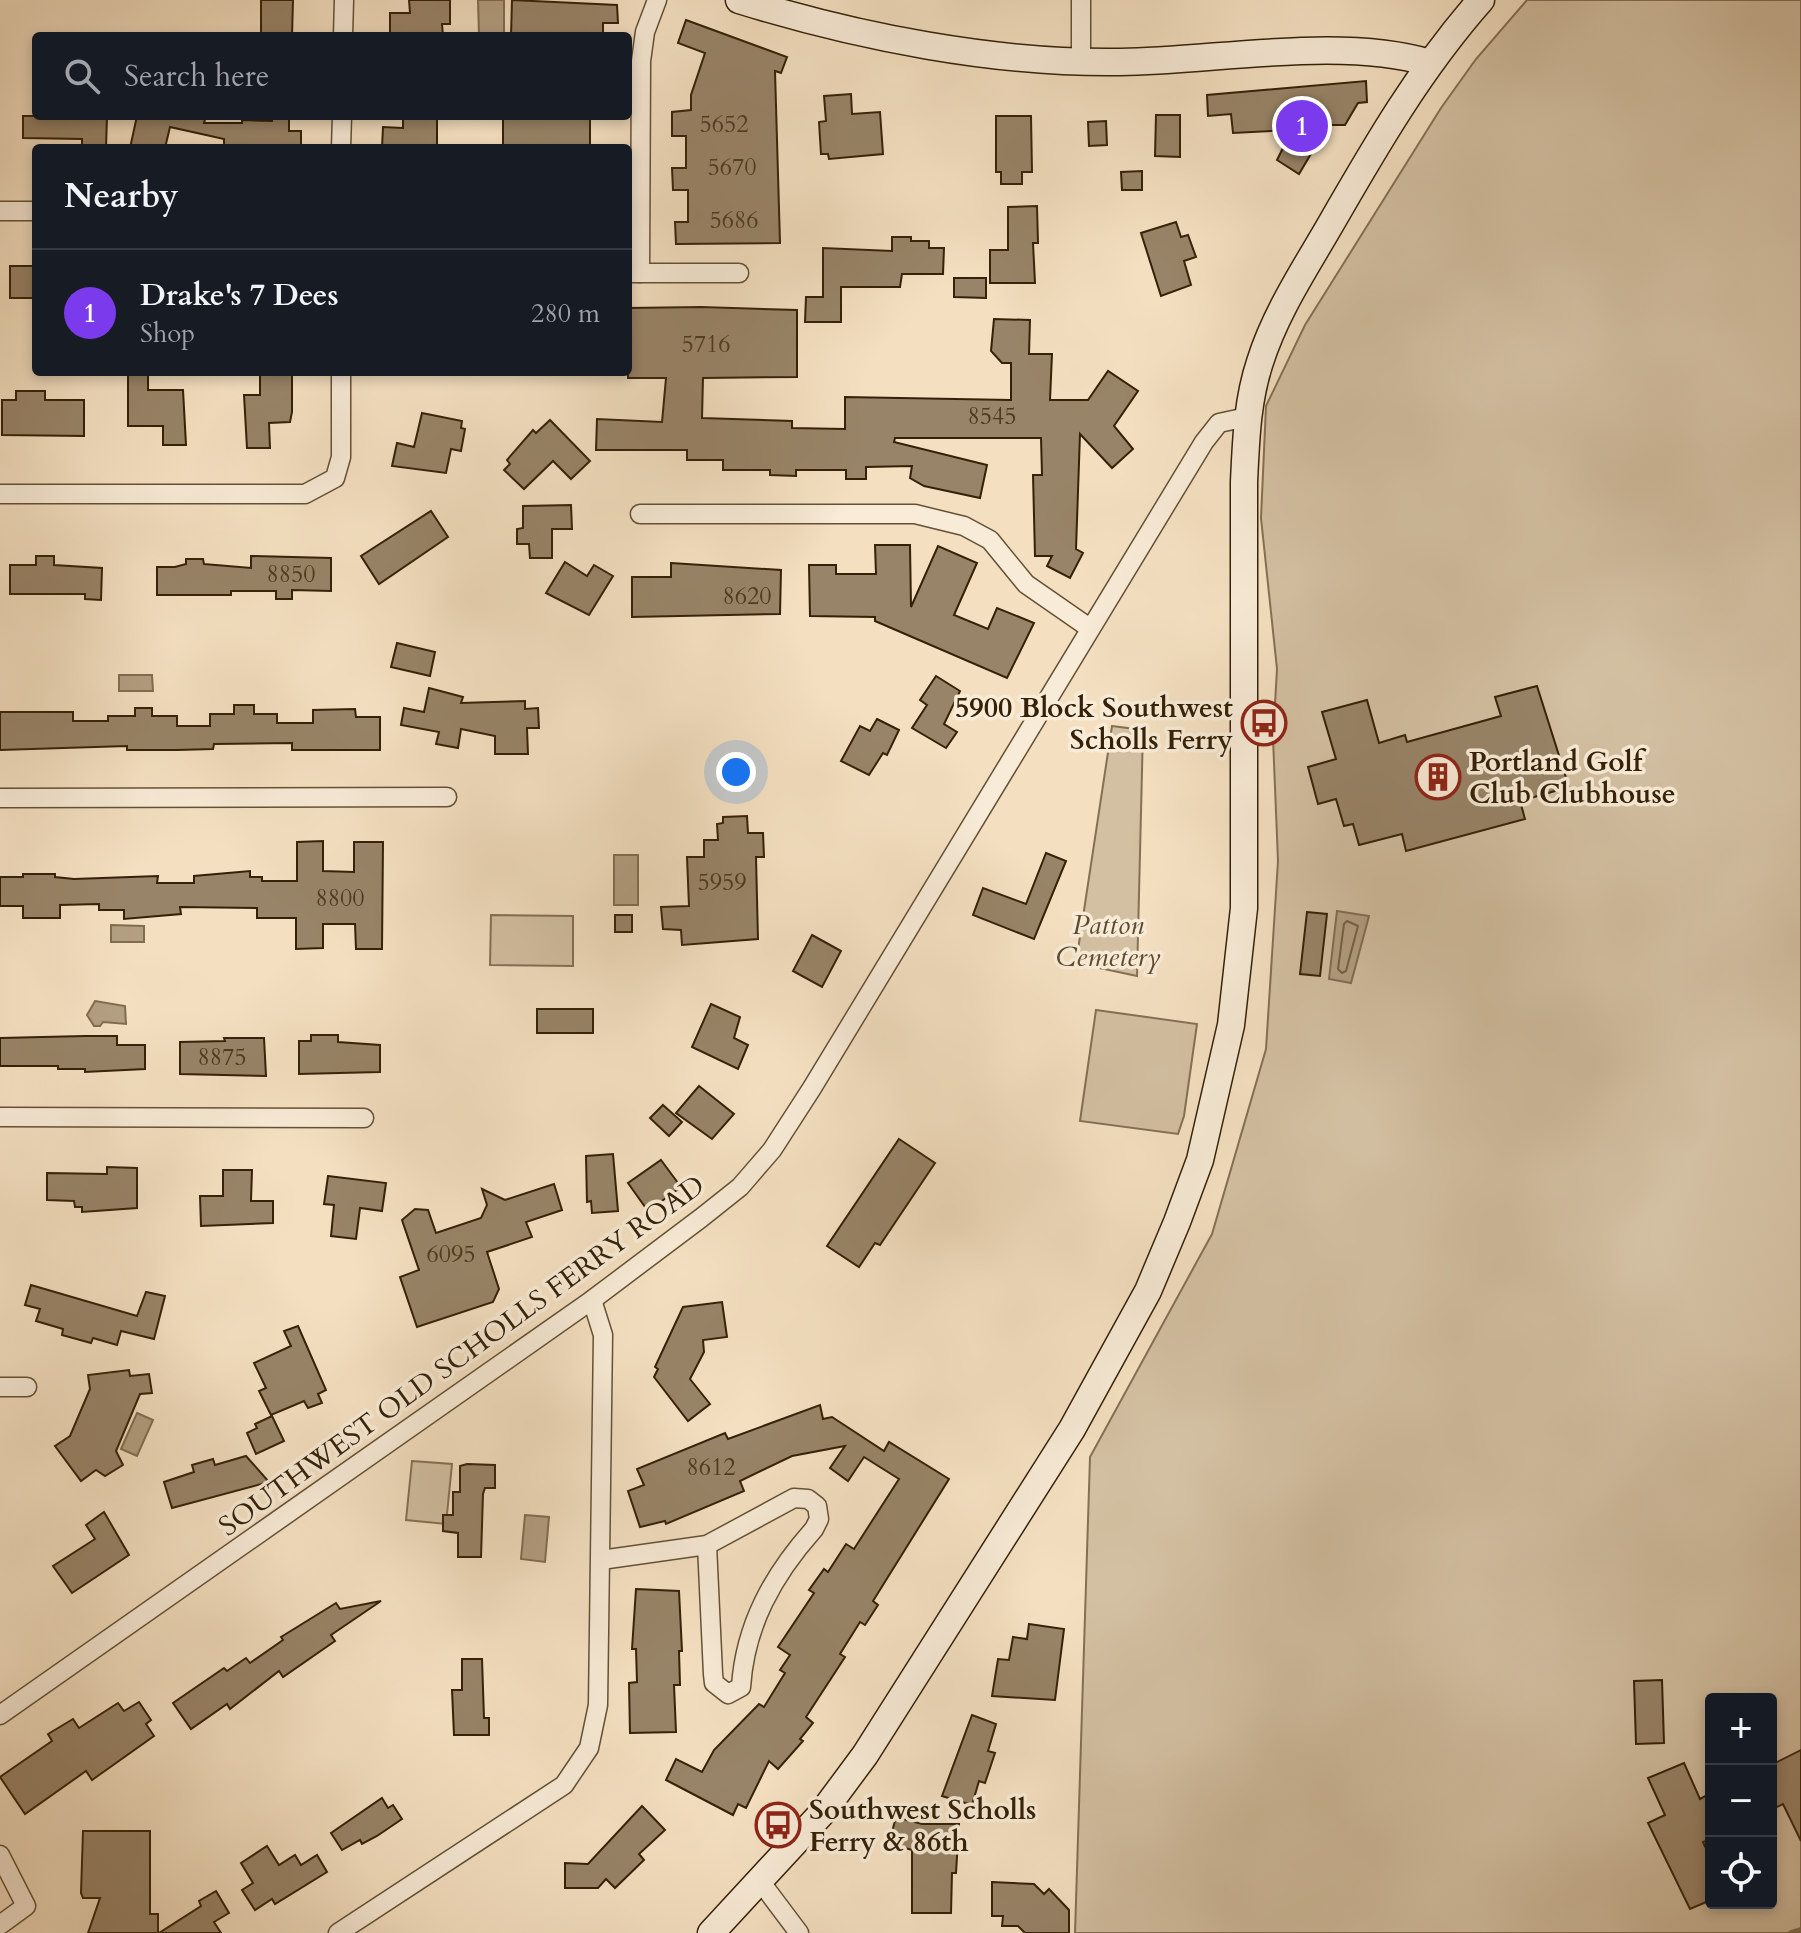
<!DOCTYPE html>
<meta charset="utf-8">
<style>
:root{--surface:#171b24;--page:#242831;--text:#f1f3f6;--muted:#9ea1a6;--line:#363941;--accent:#7c3aed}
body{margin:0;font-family:Cardo,serif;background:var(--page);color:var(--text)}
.controls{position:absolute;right:24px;bottom:24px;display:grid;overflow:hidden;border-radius:8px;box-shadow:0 4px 12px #0003}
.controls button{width:72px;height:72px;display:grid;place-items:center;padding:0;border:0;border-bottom:2px solid var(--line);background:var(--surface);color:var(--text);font:40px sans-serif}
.you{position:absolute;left:736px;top:772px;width:28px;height:28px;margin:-20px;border:6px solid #fff;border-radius:50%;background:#1a73e8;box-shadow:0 0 0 12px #1a73e833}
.badge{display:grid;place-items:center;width:52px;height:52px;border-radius:50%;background:var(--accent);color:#fff;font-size:26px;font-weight:700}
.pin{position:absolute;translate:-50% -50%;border:4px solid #fff;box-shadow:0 2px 8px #0006}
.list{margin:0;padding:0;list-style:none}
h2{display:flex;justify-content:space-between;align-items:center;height:104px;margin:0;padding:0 32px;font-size:34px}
h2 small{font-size:26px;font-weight:400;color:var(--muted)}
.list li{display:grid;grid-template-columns:52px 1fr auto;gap:24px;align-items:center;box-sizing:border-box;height:128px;padding:0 32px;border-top:2px solid var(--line)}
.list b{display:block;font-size:30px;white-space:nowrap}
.list p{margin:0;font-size:26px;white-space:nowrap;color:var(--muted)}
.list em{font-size:26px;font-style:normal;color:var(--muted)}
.icon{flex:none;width:44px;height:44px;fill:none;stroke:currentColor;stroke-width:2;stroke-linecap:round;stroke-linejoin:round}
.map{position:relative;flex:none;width:1801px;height:1933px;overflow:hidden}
.search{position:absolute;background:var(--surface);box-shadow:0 4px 12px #0003;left:32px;top:32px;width:600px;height:88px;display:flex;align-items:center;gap:20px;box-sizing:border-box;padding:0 28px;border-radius:8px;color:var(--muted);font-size:30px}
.panel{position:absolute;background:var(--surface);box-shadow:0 4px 12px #0003;left:32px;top:144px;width:600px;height:232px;border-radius:8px}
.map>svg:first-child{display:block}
.green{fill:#d3c0a2;stroke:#847055;stroke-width:2;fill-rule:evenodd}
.water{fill:#b39f82;stroke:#806d51;stroke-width:2}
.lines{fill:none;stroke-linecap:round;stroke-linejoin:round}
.shore{stroke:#746045;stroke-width:2}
.stream{stroke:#806d51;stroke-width:6}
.building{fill:#988468;stroke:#342108;stroke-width:2}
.street-casing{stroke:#645136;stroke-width:21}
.secondary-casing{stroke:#342108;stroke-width:29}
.street{stroke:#f8ebd7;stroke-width:18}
.secondary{stroke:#f8ebd7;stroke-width:26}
.labels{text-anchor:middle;stroke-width:7;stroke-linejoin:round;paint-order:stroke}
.number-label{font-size:24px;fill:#4d3a20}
.poi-label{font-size:28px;font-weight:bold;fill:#342108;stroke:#f8ebd7;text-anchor:start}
.park-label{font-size:28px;font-style:italic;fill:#5c492e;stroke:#f8ebd7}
.street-label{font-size:28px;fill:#342108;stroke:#f8ebd7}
</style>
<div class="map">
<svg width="1801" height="1933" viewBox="0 0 1801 1933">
<rect width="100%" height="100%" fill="#f4e0c1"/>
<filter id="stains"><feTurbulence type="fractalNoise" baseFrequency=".0025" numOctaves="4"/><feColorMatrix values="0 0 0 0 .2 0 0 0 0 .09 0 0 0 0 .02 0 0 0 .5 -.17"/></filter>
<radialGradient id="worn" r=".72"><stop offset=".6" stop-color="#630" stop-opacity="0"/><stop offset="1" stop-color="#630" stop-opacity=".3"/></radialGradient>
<g class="green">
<path d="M1527,0H1801V1933H1075L1090,1457L1212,1234L1266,1049L1278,861L1273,738L1277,669L1261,518L1266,406L1305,325L1441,108L1476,59ZM1711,1699H1771V1903H1711Z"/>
<path d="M1112,726L1143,730L1137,976L1076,963Z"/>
<path d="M491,915L573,916V966L490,965Z"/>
<path d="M1096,1010L1197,1024L1184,1116L1178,1134L1080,1121Z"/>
<path d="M412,1461L452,1464L446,1524L406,1520Z"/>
</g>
<g class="water">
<path d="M478,0H504V36H479Z"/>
<path d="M119,675H152L153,691H119Z"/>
<rect x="614" y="855" width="24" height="50"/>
<path d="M1337,911L1369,916L1351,983L1329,979Z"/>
<path d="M111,925L144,926V942H111Z"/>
<path d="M95,1001L125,1006L126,1024L103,1022L100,1026H94L87,1015Z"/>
<path d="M137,1413L153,1420L137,1456L121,1449Z"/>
<path d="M525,1515L549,1517L545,1562L521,1559Z"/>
</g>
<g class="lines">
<path class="shore" d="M1347,921L1358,926L1346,971L1342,973L1338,969L1344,924Z"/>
<path class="stream" d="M1791,1933L1801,1930"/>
</g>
<g class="building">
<path d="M261,0H293L292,36H261Z"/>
<path d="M409,0H450V24H442L443,36H390V13H410Z"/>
<path d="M512,0L617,5L618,23H603V36H511Z"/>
<path d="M686,20L787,57L781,73L775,71L780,243L676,244L675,222H688V190H673L672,168H686V136H672V112L691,110V95L705,53L678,43Z"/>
<path d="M1366,81L1367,102L1358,103L1345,125H1328L1299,174L1277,160L1292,130L1233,133L1231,114L1208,116L1207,95Z"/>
<path d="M851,94L852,114L880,112L883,154L829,159L828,154H821L819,122L826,121L824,96Z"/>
<path d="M1156,115H1180V157L1155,156Z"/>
<path d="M23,116H107L106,148H82V139L23,138Z"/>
<path d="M137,116H206L204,123H242V120L272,121V116L289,117V131H301V148H224V139L170,127L165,148H130Z"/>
<path d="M403,116H437V148H382L383,127L403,128Z"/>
<rect x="503" y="116" width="87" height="32"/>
<path d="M996,116H1031L1032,172H1022V184H1001V172H996Z"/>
<path d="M1106,121L1107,145L1089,146L1088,122Z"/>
<path d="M1142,171V190H1122L1121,172Z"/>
<path d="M1037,206L1038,243H1033L1035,283H990V250H1008V207Z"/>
<path d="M1176,222L1181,237L1188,235L1196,257L1184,261L1191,285L1161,296L1141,233Z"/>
<path d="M892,237H911V241H929V248H944L943,274H902L900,287H841V322H805L806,297H823V248L892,251Z"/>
<rect x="10" y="266" width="26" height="32"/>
<path d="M954,278H986V298L954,297Z"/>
<path d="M701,307L797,310V377L703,378L702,418L792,421V428L845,429V397L1011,400V363H1002L991,351L994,319L1030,320L1029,354H1052L1050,400H1088L1108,371L1138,391L1114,426L1133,449L1112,468L1080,434L1076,549L1083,553L1070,578L1047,566L1052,556H1035L1033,475H1042L1041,438H895L894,442L987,465L980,498L924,486L910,478L912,466L866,467V479H846V470H796V476L770,475V470H723V460H687V450H596L597,419L662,422L666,378H628V308Z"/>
<path d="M260,372L292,374V412L290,422L269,423L270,448H247L244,395H260Z"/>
<path d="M128,375H148V390H183L186,445H163V426H128Z"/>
<path d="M16,391H45V400H84V436L2,435V400H16Z"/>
<path d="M422,413L462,421L461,428L465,429L461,451L451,449L446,473L392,466L397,443L414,447Z"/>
<path d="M550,420L590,461L571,479L553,461L524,489L504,470L510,464L507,460L533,430L536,433Z"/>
<path d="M571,505L572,529H552V558H530L529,544H517V529L523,528V506Z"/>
<path d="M431,511L448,537L379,584L361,556Z"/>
<path d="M875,545H910L911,607L938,546L977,563L954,615L988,629L997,608L1034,623L1007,678L875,621V617L810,616L809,565H836V574H876Z"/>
<path d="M36,556H54V565L102,568L101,600L85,599V594H10V565H36Z"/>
<path d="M251,556L331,558V591L292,590V599H276V591H231V595H157V567H175L186,564V559H203L204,564L251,568Z"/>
<path d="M565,562L587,576L594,565L613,576L589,615L546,593Z"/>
<path d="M671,563L781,570L780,614L632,617V577H671Z"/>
<path d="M397,643L435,652L430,676L391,667Z"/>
<path d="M936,676L960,691L944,724L957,732L946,748L912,728L927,705L920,700Z"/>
<path d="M1537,686L1569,787L1520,801L1525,819L1406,851L1402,834L1359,845L1353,824L1344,826L1336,799L1318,804L1308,767L1336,759L1322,712L1367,700L1379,743L1405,735L1407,742L1501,716L1495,697Z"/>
<path d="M429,688L463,697L461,703L525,701V709L538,708L539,728H527L528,754H495V736L461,729L458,748L436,744L439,732L401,725L404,708L424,712Z"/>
<path d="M234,705H254V714H277V723H313V710L355,709L356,717H380V750H292V743L214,744L213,749L177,750H127V746L0,750V712H73V721H108V716H135V708H152V716H177V726H210V714H234Z"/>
<path d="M877,719L899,730L887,755L883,753L869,775L841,761L860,726L870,731Z"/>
<path d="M747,816L748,833H763L764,857H756L758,939L682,945L681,930L663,929L661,907L689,906L687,857H704V840H718L717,824L723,823V817Z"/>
<path d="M323,841V871L354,872V842H383L382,949H356L355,924H323V948L296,949V918H257V908L180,907L181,914L124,919V910H99V904L60,905V918H23V906H0V877H23V874H55V877L74,879L158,876L157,883H194V876L250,871V877H262V881H297V842Z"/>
<path d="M1046,853L1066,861L1034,939L973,915L983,888L1026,904Z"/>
<path d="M1307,912L1327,914L1320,976L1300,974Z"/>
<rect x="615" y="915" width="17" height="17"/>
<path d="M812,935L841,951L822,987L793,971Z"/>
<path d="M711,1004L740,1017L734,1038L748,1045L738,1069L692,1047Z"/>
<rect x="537" y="1009" width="56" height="24"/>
<path d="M311,1035H338V1042L380,1045V1072L299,1074V1041H311Z"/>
<path d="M85,1036H117V1045H145V1069L85,1072V1069H58V1066H0V1038Z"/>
<path d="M224,1038H264L266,1076L180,1074V1042L225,1041Z"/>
<path d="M699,1086L734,1114L712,1139L676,1113Z"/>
<path d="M663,1105L682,1122L669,1136L650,1118Z"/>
<path d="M899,1139L935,1163L880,1245L875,1243L859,1267L827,1246Z"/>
<path d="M613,1154L618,1211L592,1213L591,1201L587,1202L586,1156Z"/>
<path d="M661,1160L681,1187L648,1211L628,1183Z"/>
<path d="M107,1167L137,1168V1208L82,1212V1207H75L74,1201L47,1200V1173L107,1174Z"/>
<path d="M223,1170H252L251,1201H273V1223L201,1226L200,1196H223Z"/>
<path d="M328,1176L386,1183L382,1211L360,1208L356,1239L331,1236L334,1205L324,1204Z"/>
<path d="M554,1184L562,1210L526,1222L532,1237L487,1252L499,1289L493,1302L417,1327L400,1277L419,1270L402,1220L415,1209L428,1210L436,1233L481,1218L487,1205L482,1189L505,1200Z"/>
<path d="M31,1285L137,1316L146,1292L165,1296L154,1339L121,1331L117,1345L93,1338L91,1343L62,1335L63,1329L36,1321L40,1309L25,1305Z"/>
<path d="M722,1302L727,1337L703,1340L704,1352L690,1379L710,1404L688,1421L654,1377L658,1369L655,1367L683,1307Z"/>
<path d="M298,1326L326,1390L318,1394L322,1403L308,1408L304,1401L271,1415L259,1391L266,1388L254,1363L291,1346L284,1331Z"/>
<path d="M129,1370L130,1376L149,1374L152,1393L140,1394L116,1451L123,1465L105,1476L96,1470L81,1481L55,1446L70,1436L90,1389L88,1375Z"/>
<path d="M820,1405L823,1419L832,1417L884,1451L889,1442L949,1479L873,1601L878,1605L865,1625L860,1622L840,1654L845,1657L806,1717L813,1723L800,1739L803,1741L778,1769L769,1761L746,1808L738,1804L733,1815L666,1780L676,1759L702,1772L714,1750L759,1704L764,1707L785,1673L780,1670L790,1655L778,1647L814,1593L809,1590L824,1569L828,1572L846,1544L854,1549L899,1479L864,1457L848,1481L830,1468L845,1446L792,1456L740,1481L744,1491L666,1524L665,1521L640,1527L628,1491L644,1485L637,1469L725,1433L728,1439Z"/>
<path d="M272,1416L284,1441L256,1454L247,1433L257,1428L255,1424Z"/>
<path d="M246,1456L269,1482L172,1508L164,1482L194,1472L192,1465L213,1459L215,1465Z"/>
<path d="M467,1464L495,1465V1488H485L483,1494L481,1557H458V1533L443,1531V1515H453V1492H460V1466Z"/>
<path d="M104,1512L129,1555L72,1593L53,1566L95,1539L86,1525Z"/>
<path d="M636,1589L679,1591L682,1651H679L680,1685H674L676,1732L630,1733L629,1683L637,1682L636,1649H632Z"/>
<path d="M381,1601L331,1635L335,1641L283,1677L279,1671L230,1709L227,1704L191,1729L173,1703L224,1668L227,1671L246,1658L250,1663L283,1640L281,1637L336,1603L340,1609Z"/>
<path d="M1029,1624L1064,1629L1055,1700L992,1696L998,1659L1009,1660L1013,1637L1027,1639Z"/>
<path d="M462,1659H482L484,1718H489V1735H454L452,1690H462Z"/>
<path d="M1662,1680L1664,1743L1636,1744L1634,1681Z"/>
<path d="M139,1702L151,1720L146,1724L154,1736L92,1780L86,1771L25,1814L0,1777L52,1741L48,1734L73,1719L79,1728L118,1703L124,1711Z"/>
<path d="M972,1715L996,1724L988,1751L995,1753L985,1783L979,1781L972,1805L942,1796Z"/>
<path d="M1801,1750V1841L1783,1804L1771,1810V1765Z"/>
<path d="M1684,1763L1700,1799L1711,1793V1839L1703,1842L1711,1859V1900L1690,1909L1648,1823L1665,1815L1648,1778Z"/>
<path d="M382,1798L388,1808L393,1805L402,1819L377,1836L362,1844L360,1840L342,1850L331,1833Z"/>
<path d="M642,1806L665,1830L639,1854L644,1860L615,1888L606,1879L598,1888H565V1863L588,1864Z"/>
<path d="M896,1817L922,1824H959L956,1873H952L951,1913H912V1850L889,1843Z"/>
<path d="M83,1831H150V1914H158V1933H88L100,1898H83L81,1893Z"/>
<path d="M267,1846L279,1865L295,1855L301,1865L317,1855L327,1872L275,1904L272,1899L255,1910L242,1890L253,1883L241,1863Z"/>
<path d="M992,1882L1034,1884L1044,1894L1049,1889L1069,1910V1933H1025L1018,1926H1002L1003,1916H992Z"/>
<path d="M216,1891L229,1913L214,1922L221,1933H159L201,1906L199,1901Z"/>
</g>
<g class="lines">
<g class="street-casing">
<g id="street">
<path d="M1081,0V62"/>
<path d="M343,36L344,0"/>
<path d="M341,148L342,116"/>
<path d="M0,211H36"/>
<path d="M631,273H739"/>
<path d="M640,273L641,61L645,32L657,0"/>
<path d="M0,494H305L335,478L341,457V372"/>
<path d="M640,514H915L964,526L990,540L1026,584L1088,627"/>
<path d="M0,798L447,797"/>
<path d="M0,1117L364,1118"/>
<path d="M0,1387H27"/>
<path d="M601,1560L707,1545L794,1498L808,1499L817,1506L819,1519L814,1529C773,1575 745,1625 741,1687L728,1694L714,1683L713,1674L707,1545"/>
<path d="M0,1715L592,1300L701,1218L740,1187L772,1150L812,1088L1204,442L1219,423L1247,417"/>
<path d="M0,1855L26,1906L0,1925"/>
<path d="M760,1881L799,1933"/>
<path d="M338,1933L564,1785L589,1748L598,1705L603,1335L592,1300"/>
</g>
</g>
<g class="secondary-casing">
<g id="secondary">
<path d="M739,0C858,37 996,64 1121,62C1215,61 1341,36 1430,63"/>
<path d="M711,1933L822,1813L865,1755L1072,1429L1148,1291L1177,1222L1200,1160L1231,1025L1244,908V482C1246,441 1247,401 1260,362C1275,314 1304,270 1329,227C1375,147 1420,69 1481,0"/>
</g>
</g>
<use href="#street" class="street"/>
<use href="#secondary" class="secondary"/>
</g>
<defs>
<g id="bus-ring" transform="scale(2.3)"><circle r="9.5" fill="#f8ebd7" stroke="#8f2418" stroke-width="1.5"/><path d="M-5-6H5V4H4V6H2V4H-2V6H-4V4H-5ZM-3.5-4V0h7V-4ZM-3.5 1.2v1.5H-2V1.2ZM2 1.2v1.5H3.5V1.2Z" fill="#8f2418"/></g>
<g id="building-ring" transform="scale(2.3)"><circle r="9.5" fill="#f8ebd7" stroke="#8f2418" stroke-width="1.5"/><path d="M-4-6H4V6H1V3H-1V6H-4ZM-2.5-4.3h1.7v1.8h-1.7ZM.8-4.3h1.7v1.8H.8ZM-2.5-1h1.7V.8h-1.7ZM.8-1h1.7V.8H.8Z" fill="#8f2418"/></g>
</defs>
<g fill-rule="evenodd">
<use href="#bus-ring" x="1264" y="723"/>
<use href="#building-ring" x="1438" y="777"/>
<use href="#bus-ring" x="778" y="1825"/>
</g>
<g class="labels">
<g class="number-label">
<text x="724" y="132">5652</text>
<text x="732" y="175">5670</text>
<text x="734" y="228">5686</text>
<text x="706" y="352">5716</text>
<text x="992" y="424">8545</text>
<text x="291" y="582">8850</text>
<text x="747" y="604">8620</text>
<text x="722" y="890">5959</text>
<text x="340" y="906">8800</text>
<text x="222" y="1065">8875</text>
<text x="451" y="1262">6095</text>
<text x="711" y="1475">8612</text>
</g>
<g class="poi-label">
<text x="1233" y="717" text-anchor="end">5900 Block Southwest<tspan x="1233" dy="32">Scholls Ferry</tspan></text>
<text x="1469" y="771">Portland Golf<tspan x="1469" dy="32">Club Clubhouse</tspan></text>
<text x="809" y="1819">Southwest Scholls<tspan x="809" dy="32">Ferry &amp; 86th</tspan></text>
</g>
<g class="park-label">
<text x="1108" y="934">Patton<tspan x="1108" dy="32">Cemetery</tspan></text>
</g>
<g class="street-label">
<text transform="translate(461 1355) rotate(-36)" y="10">SOUTHWEST OLD SCHOLLS FERRY ROAD</text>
</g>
</g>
<rect width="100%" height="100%" filter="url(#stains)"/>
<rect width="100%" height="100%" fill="url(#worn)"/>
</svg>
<div class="controls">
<button>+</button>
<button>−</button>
<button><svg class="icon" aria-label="locate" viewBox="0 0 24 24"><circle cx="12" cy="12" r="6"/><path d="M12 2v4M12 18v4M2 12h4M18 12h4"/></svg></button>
</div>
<div class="you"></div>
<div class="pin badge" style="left:1302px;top:126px">1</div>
<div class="search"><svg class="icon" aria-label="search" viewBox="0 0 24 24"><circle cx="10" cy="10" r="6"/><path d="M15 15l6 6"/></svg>Search here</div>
<section class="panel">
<h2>Nearby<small></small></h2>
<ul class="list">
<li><span class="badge">1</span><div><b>Drake's 7 Dees</b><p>Shop</p></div><em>280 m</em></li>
</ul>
</section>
</div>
